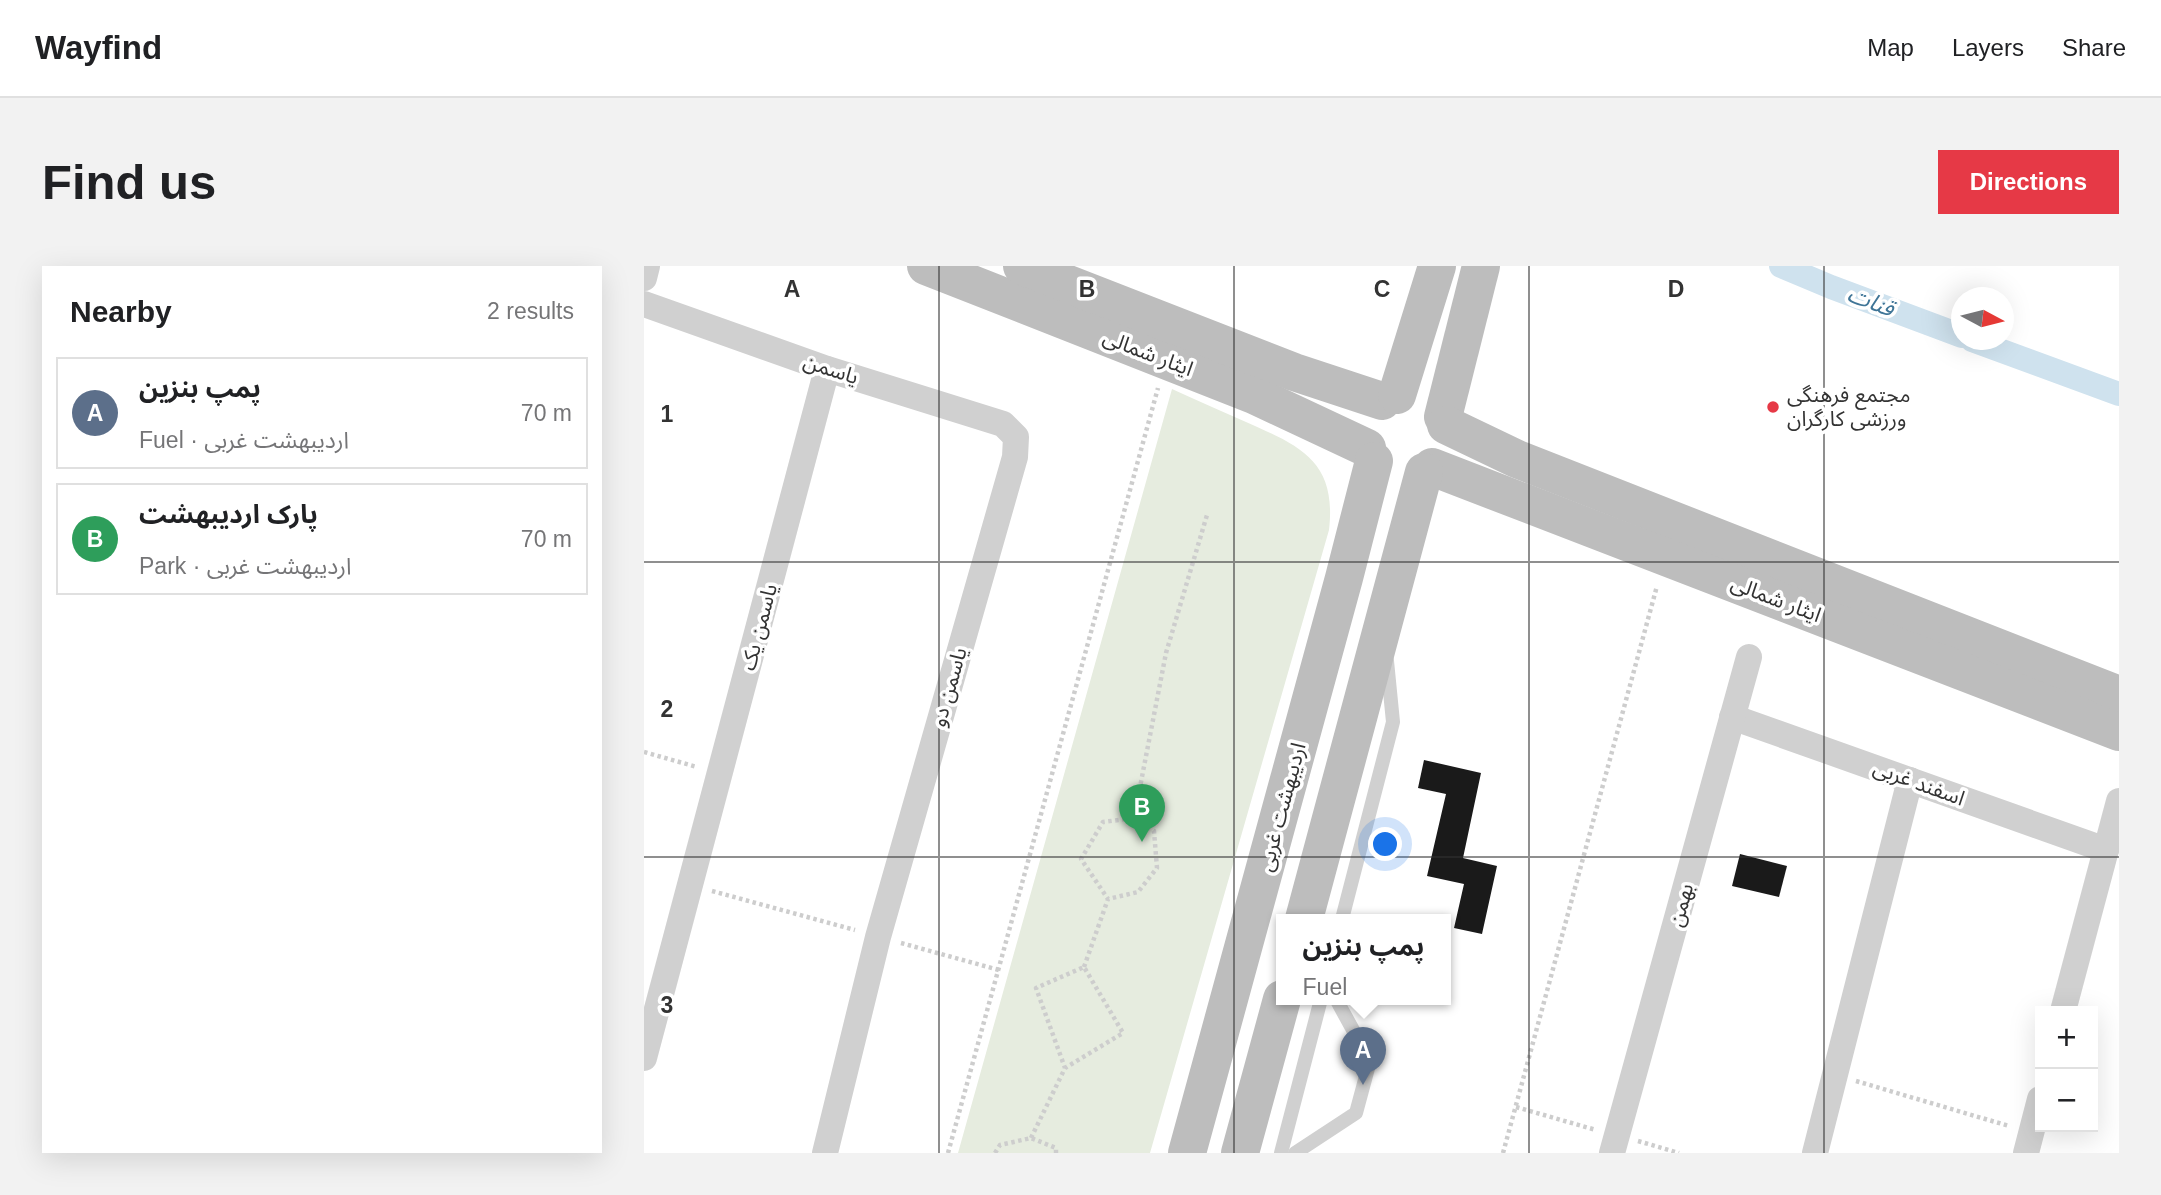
<!DOCTYPE html>
<meta charset="utf-8">
<style>
:root{--surface:#fff;--page:#f2f2f2;--text:#202124;--muted:#757577;--line:#e0e0e0;--accent:#e63946}
body{margin:0;font-family:Helvetica,"Noto Sans Arabic",sans-serif;background:var(--page);color:var(--text)}
.controls{position:absolute;right:21px;bottom:21px;display:grid;overflow:hidden;border-radius:0px;box-shadow:0 7px 28px #0002}
.controls button{width:63px;height:63px;display:grid;place-items:center;padding:0;border:0;border-bottom:2px solid var(--line);background:var(--surface);color:var(--text);font:35px sans-serif}
.compass{position:absolute;left:1307px;top:21px;width:63px;height:63px;border-radius:50%;background:var(--surface);box-shadow:0 7px 28px #0002;rotate:97deg}
.you{position:absolute;left:742px;top:579px;width:24px;height:24px;margin:-18px;border:5px solid #fff;border-radius:50%;background:#1a73e8;box-shadow:0 0 0 10px #1a73e833}
.badge{display:grid;place-items:center;width:46px;height:46px;border-radius:50%;background:var(--accent);color:#fff;font-size:23px;font-weight:700}
.pin{position:absolute;translate:-50% -58px;filter:drop-shadow(0 2px 4px #0008)}
.pin::after{content:'';position:absolute;top:37px;width:24px;height:21px;background:inherit;clip-path:polygon(0 0,100% 0,50% 100%)}
.popup{position:absolute;left:632px;top:648px;width:175px;height:91px;box-sizing:border-box;display:grid;place-content:center;border-radius:0px;background:var(--surface);filter:drop-shadow(0 2px 5px #0005);font-size:23px;white-space:nowrap;color:var(--muted)}
.popup b{font-size:26px;color:var(--text)}
.popup::after{content:'';position:absolute;left:50%;top:100%;margin-left:-14px;border:14px solid transparent;border-top-color:var(--surface)}
.list{margin:0;padding:0;list-style:none}
h2{display:flex;justify-content:space-between;align-items:center;height:91px;margin:0;padding:0 28px;font-size:30px}
h2 small{font-size:23px;font-weight:400;color:var(--muted)}
.list li{display:grid;grid-template-columns:46px 1fr auto;gap:21px;align-items:center;box-sizing:border-box;height:112px;margin:0 14px 14px;padding:0 14px;border:2px solid var(--line);border-radius:0px}
.list b{display:block;font-size:26px;white-space:nowrap}
.list p{margin:0;font-size:23px;white-space:nowrap;color:var(--muted)}
.list em{font-size:23px;font-style:normal;color:var(--muted)}
.map{position:relative;flex:none;width:1475px;height:887px;overflow:hidden;border-radius:0px}
header{display:flex;align-items:center;gap:42px;box-sizing:border-box;height:98px;padding:0 35px;background:var(--surface);border-bottom:2px solid var(--line)}
header strong{font-size:33px}
nav{display:flex;gap:38px;margin-inline-start:auto;font-size:24px}
.intro{display:flex;align-items:center;justify-content:space-between;box-sizing:border-box;height:168px;padding:0 42px}
h1{margin:0;font-size:49px}
.button{padding:18px 32px;border-radius:0px;background:var(--accent);color:#fff;font-size:24px;font-weight:700}
main{display:flex;gap:42px;padding:0 42px}
aside{flex:1;background:var(--surface);border-radius:0px;box-shadow:0 7px 28px #0002}
.map>svg:first-child{display:block}
.green{fill:#e6ecdf}
.lines{fill:none;stroke-linecap:round;stroke-linejoin:round}
.canal{stroke:#cfe2ee;stroke-width:24}
.building{fill:#1a1a1a}
.path{stroke:#cdcdcd;stroke-width:4.5;stroke-dasharray:3.5 3.5;stroke-linecap:butt}
.lane{stroke:#d0d0d0;stroke-width:14}
.street{stroke:#d0d0d0;stroke-width:26}
.secondary{stroke:#bdbdbd;stroke-width:38}
.grid{fill:none;stroke:#333;stroke-width:2;stroke-opacity:0.55}
.poi-dot{fill:#e63946;stroke:#fff;stroke-width:2.5}
.labels{text-anchor:middle;stroke-width:7;stroke-linejoin:round;paint-order:stroke}
.street-label{font-size:21px;fill:#333;stroke:#fff}
.poi-label{font-size:21px;fill:#333;stroke:#fff;text-anchor:start}
.water-label{font-size:23px;font-style:italic;fill:#3f7597;stroke:#fff}
.grid-label{font-size:23px;text-anchor:middle;font-weight:bold;fill:#333;stroke:#fff;stroke-width:7;stroke-linejoin:round;paint-order:stroke}
</style>
<header>
<strong>Wayfind</strong>
<nav><a>Map</a><a>Layers</a><a>Share</a></nav>
</header>
<div class="intro"><h1>Find us</h1><a class="button">Directions</a></div>
<main>
<aside>
<h2>Nearby<small>2 results</small></h2>
<ul class="list">
<li><span class="badge" style="background:#5c6f8a">A</span><div><b>پمپ بنزین</b><p>Fuel · اردیبهشت غربی</p></div><em>70 m</em></li>
<li><span class="badge" style="background:#2e9e5b">B</span><div><b>پارک اردیبهشت</b><p>Park · اردیبهشت غربی</p></div><em>70 m</em></li>
</ul>
</aside>
<div class="map">
<svg width="1475" height="887" viewBox="0 0 1475 887">
<rect width="100%" height="100%" fill="#fff"/>
<path class="green" d="M528,123C552,134 577,145 602,156C656,180 693,195 685,264L506,887H314Z"/>
<g class="lines">
<g class="canal">
<path d="M1137,0L1187,21L1318,70"/>
<path d="M1328,74L1475,128"/>
</g>
</g>
<g class="building">
<path d="M780,494L837,507L819,592L853,600L838,668L810,662L820,618L783,610L802,528L774,522Z"/>
<path d="M1096,588L1143,600L1135,631L1088,620Z"/>
</g>
<g class="lines">
<g class="path">
<path d="M0,486L53,501"/>
<path d="M490,552L522,387L563,249"/>
<path d="M68,625L211,664"/>
<path d="M257,677L355,704"/>
<path d="M440,701L464,633L494,626L513,602L510,565L490,552L459,556L437,593L464,633"/>
<path d="M1212,815L1365,860"/>
<path d="M872,841L952,864"/>
<path d="M387,872L421,802L479,767L440,701L392,722L421,802"/>
<path d="M994,875L1035,887"/>
<path d="M304,887L514,122"/>
<path d="M351,887L356,879L387,872L412,882V887"/>
<path d="M859,887L1013,320"/>
</g>
<g class="lane">
<path d="M698,653L749,456L743,395"/>
<path d="M637,887L677,733"/>
<path d="M651,887L712,847L726,795L692,733"/>
</g>
<g class="street">
<path d="M0,12L3,0"/>
<path d="M0,38L183,103L359,158L372,171L371,191L234,671L181,887"/>
<path d="M1088,451L1462,584"/>
<path d="M1419,745L1475,535"/>
<path d="M0,792L183,103"/>
<path d="M968,887L1105,391"/>
<path d="M1171,887L1266,514"/>
<path d="M1382,887L1396,833"/>
</g>
<g class="secondary">
<path d="M282,0L610,129L723,182"/>
<path d="M378,0L650,106L738,135"/>
<path d="M753,129L793,0"/>
<path d="M799,151L837,0"/>
<path d="M802,159L873,193L1475,429"/>
<path d="M788,201L1475,466"/>
<path d="M660,653L780,206"/>
<path d="M543,887L700,312L730,195"/>
<path d="M596,887L638,733"/>
</g>
</g>
<path class="grid" d="M295,0V887M590,0V887M885,0V887M1180,0V887M0,296H1475M0,591H1475"/>
<circle class="poi-dot" cx="1129" cy="141" r="7"/>
<g class="labels">
<g class="street-label">
<text transform="translate(504 87) rotate(21)" y="7">ایثار شمالی</text>
<text transform="translate(187 103) rotate(18)" y="7">یاسمن</text>
<text transform="translate(1132 333) rotate(21)" y="7">ایثار شمالی</text>
<text transform="translate(115 361) rotate(-75)" y="7">یاسمن یک</text>
<text transform="translate(305 421) rotate(-74)" y="7">یاسمن دو</text>
<text transform="translate(1275 517) rotate(20)" y="7">اسفند غربی</text>
<text transform="translate(638 541) rotate(-75)" y="7">اردیبهشت غربی</text>
<text transform="translate(1037 639) rotate(-75)" y="7">بهمن</text>
</g>
<g class="poi-label">
<text x="1143" y="136">مجتمع فرهنگی<tspan x="1143" dy="24">ورزشی کارگران</tspan></text>
</g>
<g class="water-label">
<text transform="translate(1227 35) rotate(21)" y="8">قنات</text>
</g>
</g>
<g class="grid-label">
<text x="148" y="31">A</text>
<text x="443" y="31">B</text>
<text x="738" y="31">C</text>
<text x="1032" y="31">D</text>
<text x="23" y="156">1</text>
<text x="23" y="451">2</text>
<text x="23" y="747">3</text>
</g>
</svg>
<div class="controls">
<button>+</button>
<button>−</button>
</div>
<svg class="compass" viewBox="-18 -18 36 36"><path d="M0-13l5 13h-10z" fill="#e53935"/><path d="M0 13l5-13h-10z" fill="#757577"/></svg>
<div class="you"></div>
<div class="pin badge" style="left:719px;top:819px;background:#5c6f8a">A</div>
<div class="popup"><b>پمپ بنزین</b>Fuel</div>
<div class="pin badge" style="left:498px;top:576px;background:#2e9e5b">B</div>
</div>
</main>
